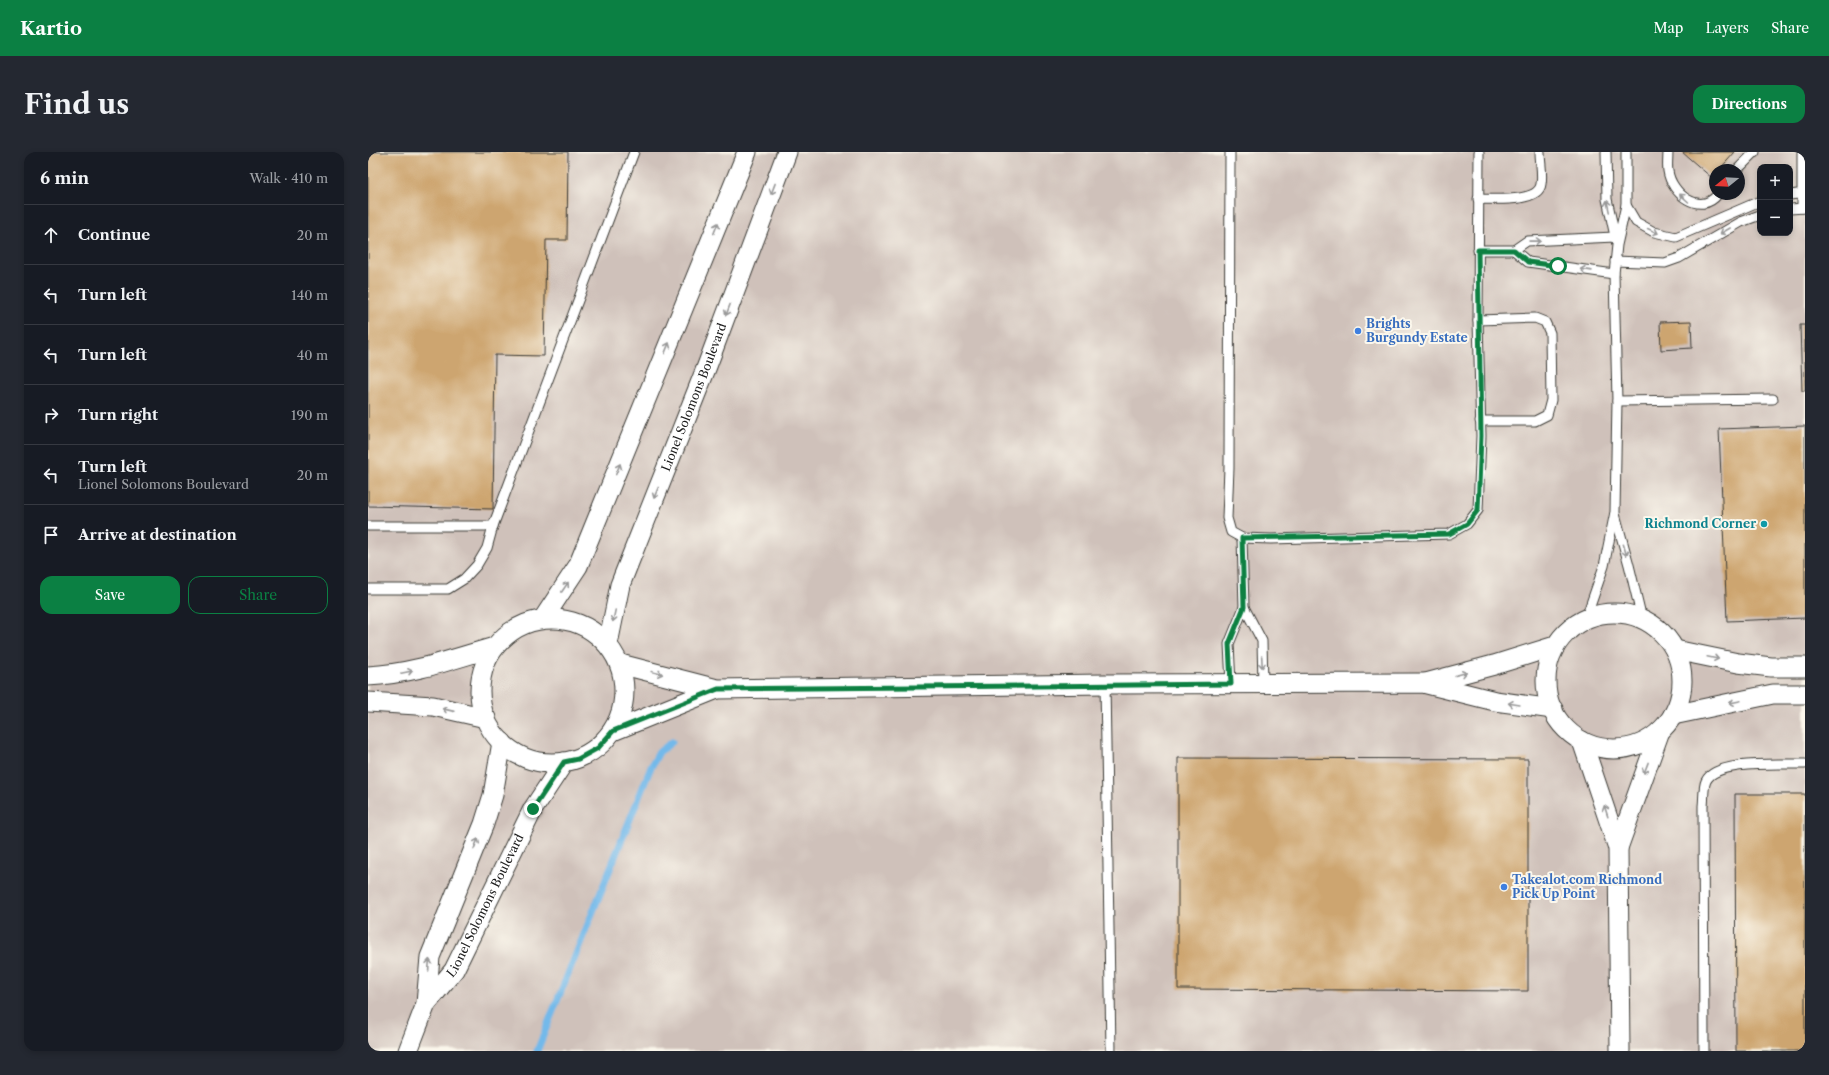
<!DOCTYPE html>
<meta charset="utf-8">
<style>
:root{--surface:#171b24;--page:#242831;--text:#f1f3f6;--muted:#9ea1a6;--line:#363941;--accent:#0b8043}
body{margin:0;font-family:"Libre Caslon Text",serif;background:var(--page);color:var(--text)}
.controls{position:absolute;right:12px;top:12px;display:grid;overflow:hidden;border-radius:8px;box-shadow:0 2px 6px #0003}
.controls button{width:36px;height:36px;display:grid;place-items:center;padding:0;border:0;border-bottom:1px solid var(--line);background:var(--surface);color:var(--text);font:20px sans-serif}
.compass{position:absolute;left:1341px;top:12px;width:36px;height:36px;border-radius:50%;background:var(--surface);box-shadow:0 2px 6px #0003;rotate:252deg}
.stop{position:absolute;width:12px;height:12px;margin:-9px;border:3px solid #0b8043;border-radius:50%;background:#fff}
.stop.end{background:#0b8043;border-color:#fff;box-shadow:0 1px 4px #0008}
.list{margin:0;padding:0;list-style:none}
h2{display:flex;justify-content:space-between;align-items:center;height:52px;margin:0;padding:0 16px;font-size:17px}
h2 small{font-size:13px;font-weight:400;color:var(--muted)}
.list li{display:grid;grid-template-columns:26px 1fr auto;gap:12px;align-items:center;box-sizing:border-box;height:60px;padding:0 16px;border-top:1px solid var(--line)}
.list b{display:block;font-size:15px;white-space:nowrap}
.list p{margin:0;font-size:13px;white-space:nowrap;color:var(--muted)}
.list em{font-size:13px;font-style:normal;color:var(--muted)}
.actions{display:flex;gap:8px;padding:12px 16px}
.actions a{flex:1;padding:9px 0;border:1px solid var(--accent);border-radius:12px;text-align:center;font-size:14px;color:var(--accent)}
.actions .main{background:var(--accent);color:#fff}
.icon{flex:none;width:22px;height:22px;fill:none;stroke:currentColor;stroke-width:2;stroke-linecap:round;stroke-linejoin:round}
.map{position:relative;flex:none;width:1437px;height:899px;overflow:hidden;border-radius:12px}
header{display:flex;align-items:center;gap:24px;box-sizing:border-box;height:56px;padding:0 20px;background:var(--accent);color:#fff}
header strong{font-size:19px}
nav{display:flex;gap:22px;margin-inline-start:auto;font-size:14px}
.intro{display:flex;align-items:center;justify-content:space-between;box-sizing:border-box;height:96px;padding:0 24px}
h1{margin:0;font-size:28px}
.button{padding:10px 18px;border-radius:12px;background:var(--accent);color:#fff;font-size:14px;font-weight:700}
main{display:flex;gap:24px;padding:0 24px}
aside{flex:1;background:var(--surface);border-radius:12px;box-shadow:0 2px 6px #0003}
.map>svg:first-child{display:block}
.industrial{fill:#cfc1ba;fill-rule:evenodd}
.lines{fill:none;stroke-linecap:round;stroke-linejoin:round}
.stream{stroke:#73b9ea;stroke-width:7}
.building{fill:#cda570}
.service-casing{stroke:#3b3a35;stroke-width:11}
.minor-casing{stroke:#3b3a35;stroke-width:21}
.service{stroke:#fff;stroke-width:9}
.minor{stroke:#fff;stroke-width:19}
.oneway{stroke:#999}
.route{stroke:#0b8043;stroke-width:5}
.shop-dot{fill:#3f7fe0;stroke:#fbf7ec;stroke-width:1.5}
.culture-dot{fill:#0f9aa8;stroke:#fbf7ec;stroke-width:1.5}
.labels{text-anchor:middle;stroke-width:4;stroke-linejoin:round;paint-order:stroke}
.shop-label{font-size:12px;font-weight:bold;fill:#366cbe;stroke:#fbf7ec;text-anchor:start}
.street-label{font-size:12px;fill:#1c1c1c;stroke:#fbf7ec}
.culture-label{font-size:12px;font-weight:bold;fill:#0d838f;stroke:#fbf7ec;text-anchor:end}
</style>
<header>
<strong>Kartio</strong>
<nav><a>Map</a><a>Layers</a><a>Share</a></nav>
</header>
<div class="intro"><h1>Find us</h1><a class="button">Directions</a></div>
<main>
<aside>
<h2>6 min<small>Walk · 410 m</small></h2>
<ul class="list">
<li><svg class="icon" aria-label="ahead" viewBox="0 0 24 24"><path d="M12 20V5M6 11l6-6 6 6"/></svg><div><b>Continue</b></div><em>20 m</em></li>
<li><svg class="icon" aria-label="left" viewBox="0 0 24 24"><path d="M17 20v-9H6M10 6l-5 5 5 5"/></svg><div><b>Turn left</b></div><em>140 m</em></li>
<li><svg class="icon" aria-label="left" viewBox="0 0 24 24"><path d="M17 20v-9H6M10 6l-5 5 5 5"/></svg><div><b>Turn left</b></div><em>40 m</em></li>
<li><svg class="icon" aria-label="right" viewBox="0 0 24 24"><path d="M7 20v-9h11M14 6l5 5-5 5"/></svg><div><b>Turn right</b></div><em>190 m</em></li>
<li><svg class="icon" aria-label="left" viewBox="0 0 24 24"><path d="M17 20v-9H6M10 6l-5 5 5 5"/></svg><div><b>Turn left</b><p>Lionel Solomons Boulevard</p></div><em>20 m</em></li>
<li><svg class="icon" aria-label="arrive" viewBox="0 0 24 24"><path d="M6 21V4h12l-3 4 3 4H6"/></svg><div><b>Arrive at destination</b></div></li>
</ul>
<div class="actions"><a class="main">Save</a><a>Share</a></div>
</aside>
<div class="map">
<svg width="1437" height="899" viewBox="0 0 1437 899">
<rect width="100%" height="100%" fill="#fbf7ec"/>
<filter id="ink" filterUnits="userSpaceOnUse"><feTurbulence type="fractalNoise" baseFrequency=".025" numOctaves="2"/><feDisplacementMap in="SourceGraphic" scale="8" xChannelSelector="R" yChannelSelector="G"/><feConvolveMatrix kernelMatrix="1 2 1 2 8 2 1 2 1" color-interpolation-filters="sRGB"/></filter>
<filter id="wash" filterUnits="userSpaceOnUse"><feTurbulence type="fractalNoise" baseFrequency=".012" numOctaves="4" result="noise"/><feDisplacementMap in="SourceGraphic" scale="16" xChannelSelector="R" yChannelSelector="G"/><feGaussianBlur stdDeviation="0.9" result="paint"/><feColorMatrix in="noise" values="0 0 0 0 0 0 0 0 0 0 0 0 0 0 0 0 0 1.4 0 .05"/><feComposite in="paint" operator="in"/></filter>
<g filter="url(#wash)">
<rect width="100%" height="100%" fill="#eae4c4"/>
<path class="industrial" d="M0,0H1437V899H0ZM1392,15H1422V81H1392ZM1347,18H1371V42H1347Z"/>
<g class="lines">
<path class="stream" d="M169,899L283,615L291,600L304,590"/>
</g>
<g id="blocks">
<g class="building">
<path d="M0,0H200L199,88H178L176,204L127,203L125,357L0,354Z"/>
<path d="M1314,0H1367L1351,18H1347V23L1344,26Z"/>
<path d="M1323,169L1324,196L1293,198L1292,170Z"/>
<path d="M1432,173H1437V239H1434Z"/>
<path d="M1437,274V466L1359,469L1351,277Z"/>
<path d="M810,606L1160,607V839L810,837Z"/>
<path d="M1367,642H1437V899H1368Z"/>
</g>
</g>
</g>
<g filter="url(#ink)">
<use href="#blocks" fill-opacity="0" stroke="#3b3a35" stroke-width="1"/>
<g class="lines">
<g class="service-casing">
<g id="service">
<path d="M862,0L861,316L859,366L863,380L874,386L903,387L1081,382L1099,372L1110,358L1113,284L1110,168L1111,0"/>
<path d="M1238,0L1239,47L1248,89"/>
<path d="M1300,0C1300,6 1299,13 1300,19C1303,41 1332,65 1350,42"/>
<path d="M1434,0V56"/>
<path d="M1369,18L1387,0"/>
<path d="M1422,43L1437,41"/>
<path d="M1110,47C1125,47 1171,51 1173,32C1175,22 1172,10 1172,0"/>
<path d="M1258,53L1268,70L1286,80L1308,85L1392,49"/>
<path d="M1422,57L1437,56"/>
<path d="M1110,98H1146L1159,89L1247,85"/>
<path d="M1146,98L1160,110L1246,122"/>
<path d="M1247,109L1297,111L1311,106L1373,70L1392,63"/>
<path d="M1110,168L1167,166L1177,170L1182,181L1183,248L1179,263L1167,269H1112"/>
<path d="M1249,249L1405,247"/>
<path d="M1247,362L1261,413L1274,467"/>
<path d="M0,374H125L119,396L109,413L96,427L80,437H0"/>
<path d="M125,374L266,0"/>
<path d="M876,455L894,489L895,532"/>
<path d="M1218,466L1236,414L1247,360L1249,249L1246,122L1249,93L1258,53V0"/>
<path d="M737,532L743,899"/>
<path d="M863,532L861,492L876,455L874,386"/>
<path d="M1336,899L1335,654C1336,647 1335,635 1338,629C1348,607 1416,613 1437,612"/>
</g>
</g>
<g class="minor-casing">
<g id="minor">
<circle cx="1246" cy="529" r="68"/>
<circle cx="184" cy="539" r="72"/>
<path d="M175,467L210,414L379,0"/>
<path id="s1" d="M240,492L252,433L339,214L419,0"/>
<path d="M1307,498L1370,511L1403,515H1437"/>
<path d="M252,512L349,537L737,532L1055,531L1127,549L1185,557"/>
<path d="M0,524C44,522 85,507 126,495"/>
<path d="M1058,531L1126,513L1187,494"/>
<path d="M0,550L65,554L118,566"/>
<path d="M1305,563L1405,542H1437"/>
<path d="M245,579L349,537"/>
<path d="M1214,589L1250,696L1252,899"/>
<path d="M1250,696L1292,579"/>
<path d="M58,852L62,805L116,672L125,643L134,590"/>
<path id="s2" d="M40,899L58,852L86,818L165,657L196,610"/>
</g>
</g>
<use href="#service" class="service"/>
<use href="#minor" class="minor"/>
</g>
<defs><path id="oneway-shaft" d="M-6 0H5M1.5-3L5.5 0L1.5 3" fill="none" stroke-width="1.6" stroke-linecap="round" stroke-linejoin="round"/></defs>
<g class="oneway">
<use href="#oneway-shaft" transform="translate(405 37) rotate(111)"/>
<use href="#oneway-shaft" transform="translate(1316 46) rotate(-138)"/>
<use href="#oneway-shaft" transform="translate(1240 54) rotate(-102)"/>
<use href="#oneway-shaft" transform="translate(348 76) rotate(-68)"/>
<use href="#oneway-shaft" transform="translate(1285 79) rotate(25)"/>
<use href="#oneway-shaft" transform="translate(1357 79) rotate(150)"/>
<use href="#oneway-shaft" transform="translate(1167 89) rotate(-1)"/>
<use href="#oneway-shaft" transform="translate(1218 118) rotate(-172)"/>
<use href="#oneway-shaft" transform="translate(360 158) rotate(111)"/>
<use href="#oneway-shaft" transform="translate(299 196) rotate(-68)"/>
<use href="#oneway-shaft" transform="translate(250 317) rotate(-68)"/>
<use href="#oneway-shaft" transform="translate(288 341) rotate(112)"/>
<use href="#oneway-shaft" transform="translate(1257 398) rotate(74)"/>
<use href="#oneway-shaft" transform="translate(197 435) rotate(-56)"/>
<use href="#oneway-shaft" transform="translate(246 464) rotate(102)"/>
<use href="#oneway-shaft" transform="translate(1345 506) rotate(12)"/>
<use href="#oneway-shaft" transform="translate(894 510) rotate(87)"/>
<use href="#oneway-shaft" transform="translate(39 520) rotate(-12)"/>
<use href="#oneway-shaft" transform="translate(289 521) rotate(14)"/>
<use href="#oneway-shaft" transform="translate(1093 522) rotate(-14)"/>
<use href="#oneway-shaft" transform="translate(1367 550) rotate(168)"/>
<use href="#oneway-shaft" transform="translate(1146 552) rotate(-171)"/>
<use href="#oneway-shaft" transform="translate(80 558) rotate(-167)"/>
<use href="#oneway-shaft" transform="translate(1278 616) rotate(111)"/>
<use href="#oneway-shaft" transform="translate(1238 659) rotate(-108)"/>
<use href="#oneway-shaft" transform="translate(108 692) rotate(-68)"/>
<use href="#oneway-shaft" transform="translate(61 813) rotate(-86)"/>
</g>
</g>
<g class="lines" filter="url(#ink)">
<path class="route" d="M165,657L196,610L210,607L230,596L245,579L350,537L863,532L861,492L876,455L874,386L1081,382L1099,372L1110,358L1113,284L1110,98H1146L1160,110L1190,114"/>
</g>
<g class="shop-dot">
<circle cx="990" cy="179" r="4"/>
<circle cx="1136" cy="735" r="4"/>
</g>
<circle class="culture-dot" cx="1396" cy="372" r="4"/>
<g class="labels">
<g class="shop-label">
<text x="998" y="176">Brights<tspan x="998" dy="14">Burgundy Estate</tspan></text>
<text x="1144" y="732">Takealot.com Richmond<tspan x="1144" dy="14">Pick Up Point</tspan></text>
</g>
<g class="street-label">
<text dy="4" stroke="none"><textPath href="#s1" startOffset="262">Lionel Solomons Boulevard</textPath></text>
<text dy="4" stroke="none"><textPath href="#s2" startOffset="166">Lionel Solomons Boulevard</textPath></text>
</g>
<g class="culture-label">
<text x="1388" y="376">Richmond Corner</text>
</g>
</g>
</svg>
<div class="controls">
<button>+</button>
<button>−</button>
</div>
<svg class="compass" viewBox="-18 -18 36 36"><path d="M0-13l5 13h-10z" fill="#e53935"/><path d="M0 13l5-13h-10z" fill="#9ea1a6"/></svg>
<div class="stop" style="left:1190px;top:114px"></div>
<div class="stop end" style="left:165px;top:657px"></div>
</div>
</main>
